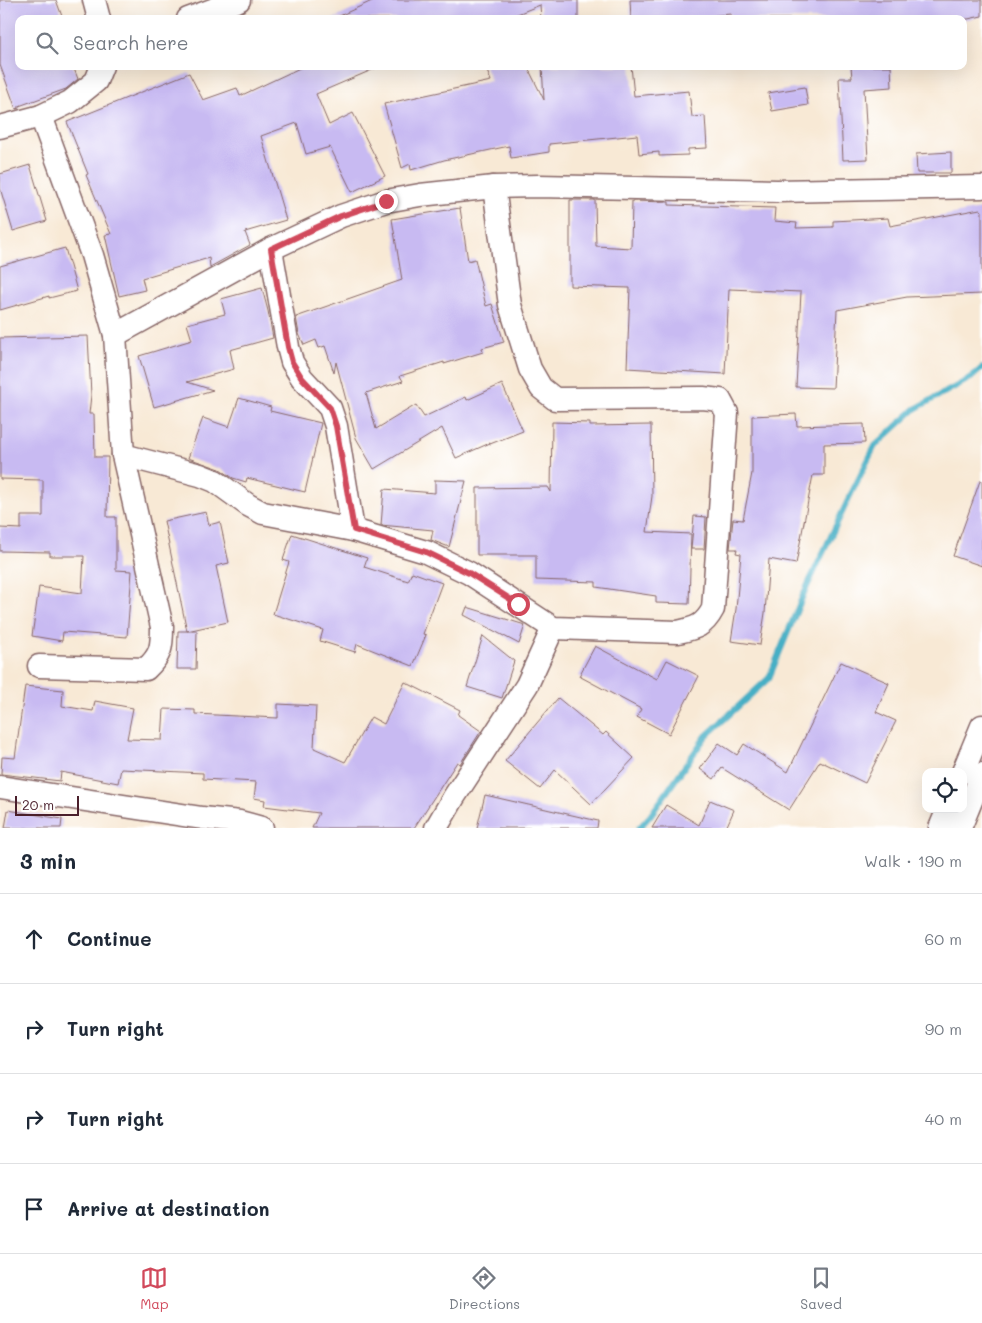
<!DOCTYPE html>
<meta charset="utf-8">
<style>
:root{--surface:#fff;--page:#f6f6f7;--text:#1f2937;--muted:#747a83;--line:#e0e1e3;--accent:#d1495b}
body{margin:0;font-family:Mali,sans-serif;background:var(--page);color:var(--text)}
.controls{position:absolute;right:15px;bottom:15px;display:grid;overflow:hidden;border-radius:10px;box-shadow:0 5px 20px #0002}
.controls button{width:45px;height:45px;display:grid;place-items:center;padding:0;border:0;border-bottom:1px solid var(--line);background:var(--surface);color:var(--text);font:25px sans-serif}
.scale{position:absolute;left:15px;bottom:12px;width:64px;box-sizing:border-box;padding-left:5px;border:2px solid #4a1f2b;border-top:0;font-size:14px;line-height:18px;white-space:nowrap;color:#4a1f2b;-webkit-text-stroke:4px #fff;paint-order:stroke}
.stop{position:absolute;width:15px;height:15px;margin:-11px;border:4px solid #d1495b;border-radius:50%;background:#fff}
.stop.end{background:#d1495b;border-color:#fff;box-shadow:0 1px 5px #0008}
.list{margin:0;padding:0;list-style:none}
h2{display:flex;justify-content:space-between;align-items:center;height:65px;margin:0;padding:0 20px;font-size:21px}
h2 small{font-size:16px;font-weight:400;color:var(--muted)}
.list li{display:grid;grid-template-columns:32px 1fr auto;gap:15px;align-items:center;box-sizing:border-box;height:90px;padding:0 20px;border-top:1px solid var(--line)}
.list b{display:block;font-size:19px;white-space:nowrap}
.list em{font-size:16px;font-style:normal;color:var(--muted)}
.icon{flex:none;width:28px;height:28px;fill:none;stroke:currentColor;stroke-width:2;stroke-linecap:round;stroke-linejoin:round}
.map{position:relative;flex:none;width:982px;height:828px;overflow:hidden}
.search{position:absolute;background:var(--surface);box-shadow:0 5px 20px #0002;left:15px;right:15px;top:15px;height:55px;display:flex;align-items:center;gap:12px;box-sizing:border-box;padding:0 18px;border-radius:10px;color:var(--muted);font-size:19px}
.sheet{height:425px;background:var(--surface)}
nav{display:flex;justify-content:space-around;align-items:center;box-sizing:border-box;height:70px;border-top:1px solid var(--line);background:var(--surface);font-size:14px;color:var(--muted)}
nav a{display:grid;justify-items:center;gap:2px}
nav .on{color:var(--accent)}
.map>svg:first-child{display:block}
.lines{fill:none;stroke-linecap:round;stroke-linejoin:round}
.stream{stroke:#46afc5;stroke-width:6}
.building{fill:#c8baf2}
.street-casing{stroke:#876666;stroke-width:25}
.street{stroke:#fff;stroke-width:22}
.route{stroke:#d1495b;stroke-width:6}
</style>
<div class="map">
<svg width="982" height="828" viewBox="0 0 982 828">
<rect width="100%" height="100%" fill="#fff"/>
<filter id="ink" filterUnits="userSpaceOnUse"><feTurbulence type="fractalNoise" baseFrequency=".02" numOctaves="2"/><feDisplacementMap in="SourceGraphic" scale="10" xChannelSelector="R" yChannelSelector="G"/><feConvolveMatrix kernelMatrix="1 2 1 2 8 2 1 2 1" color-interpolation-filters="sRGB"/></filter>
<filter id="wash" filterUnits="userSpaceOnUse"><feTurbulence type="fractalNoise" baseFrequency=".0096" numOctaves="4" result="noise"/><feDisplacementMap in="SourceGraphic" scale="20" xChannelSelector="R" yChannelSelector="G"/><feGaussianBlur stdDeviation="1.12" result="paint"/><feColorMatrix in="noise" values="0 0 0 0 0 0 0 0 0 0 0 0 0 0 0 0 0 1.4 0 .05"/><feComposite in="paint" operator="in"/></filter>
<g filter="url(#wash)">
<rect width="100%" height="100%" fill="#f8e9d5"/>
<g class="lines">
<path class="stream" d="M639,828L650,816L706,736L769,678L804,593L849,498L875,446L915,409L971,378L982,368"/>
</g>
<g id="blocks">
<g class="building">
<path d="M0,0H56L63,19H19V66H73L78,79L66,89L19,106V108L16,109L0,65Z"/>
<path d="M374,0H578V19H541L540,5L505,19H333Z"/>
<path d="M630,0H982V16L968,19H731V14L673,19H631Z"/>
<path d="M304,66H381L316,94L329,125L353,113L385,176L352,192L330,147L306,154L297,123L261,136L286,220L245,232L250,245L210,267L209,258L142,278L145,290L119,296L105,235L111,234L86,175L88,174L67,122L189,73L203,100L237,88L240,96Z"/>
<path d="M485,66H527L544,100L542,66H631L634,96L689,91L692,117L705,116L707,148L688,149V155L659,156V152L639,154L637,135L549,144V152L511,158L509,146L444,160L411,170L410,164L402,168L384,104L491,81Z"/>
<path d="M851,66H891L892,87L864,89L868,159L843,160L839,78H852Z"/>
<path d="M805,87L808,105L772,111L768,93Z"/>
<path d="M951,152V173H917L916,154Z"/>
<path d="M30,165L47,221L13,231L0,188V174Z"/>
<path d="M570,200H595L596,246L631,248L632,201L669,202V205L775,208L774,221L797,223L796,228L833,227V221L888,218L890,226L980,209L982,211V294L907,297L837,310L833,388L796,387L801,292L729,289L725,374L627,368L630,288L570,286Z"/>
<path d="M460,208L468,261L475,259L486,306L492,304L504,342L482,348L483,352L444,364V362L400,376L403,381L366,393L376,429L416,405L424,417L466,397L467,400L502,384L523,431L490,444V443L456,458L442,428L374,469L356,438L336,362L334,373L325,346L319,348L316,340L304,345L299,334L296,317L402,280L392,219Z"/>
<path d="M65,248L77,291L49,298V296L0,310V266Z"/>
<path d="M262,288L268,311L273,338L230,350L234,369L187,382L213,390L154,407L139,356L192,340L187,324L225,314L221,299Z"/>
<path d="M88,336L91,395L89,414H94L95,457H108L107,517H116V570L132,571L127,637L63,632L62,641L32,636L39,587L82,593L84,556H50V552L0,551V528L21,529V516H43V480L0,479V338Z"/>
<path d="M239,398L271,407L270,411L321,423L305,492L247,478L246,482L233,478L220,469L188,458L203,418L229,427Z"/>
<path d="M796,414L797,426L864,424L865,443L824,444V475H813L796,564L769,559L765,613L760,645L731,641L736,609L741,554L736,553L737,549H730L733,519L743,520L752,473V416Z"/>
<path d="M552,422L590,423V426L651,425L652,496L647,532L691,534L689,604L656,603V596L596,587V582L536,580V555H477V488L548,487L551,492Z"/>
<path d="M435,480L466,481L449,547L431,540L433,530L381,525L384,489L435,493Z"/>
<path d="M980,481H982V566L953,556Z"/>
<path d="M206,512L209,525L220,522L229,563L216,566L228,622L187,631L164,521Z"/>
<path d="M694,516L706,517L704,549H691Z"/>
<path d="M292,534L367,558L364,567L408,581L412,572L442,583L423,634L426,635L413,666L357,644L355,652L320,641L323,630L273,614L289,562L283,560Z"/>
<path d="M467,607L525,625L519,644L464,615Z"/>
<path d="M178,631H197L196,669H177Z"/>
<path d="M483,636L514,661L502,698L467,687Z"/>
<path d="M595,646L657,679L667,660L699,676L669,734L637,717L641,709L579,676Z"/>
<path d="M841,662L889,683L876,712L896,721L865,783L820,761L789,810L722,768L714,779L700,769L719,743L737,755L744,744L788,772Z"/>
<path d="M405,682L460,710L458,715L481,731L460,764L457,762L414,828H312L319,813L264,806L265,800L254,798L256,782L203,779V773L121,769L118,783L61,772L60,781L1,774L2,757L15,758L25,686L63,690L62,706L93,711L95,701L133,708L127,739L162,740L164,709L195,710V714L278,718V704L316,706L314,748L345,762L371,717L384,724Z"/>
<path d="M558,698L603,735L606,732L634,758L591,804L555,770L540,789L505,761Z"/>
<path d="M485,795L598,821L597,828H477Z"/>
<path d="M710,800L734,810L726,828H652L666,805L699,825Z"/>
<path d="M8,810L62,819L61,828H5Z"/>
</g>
</g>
</g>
<g filter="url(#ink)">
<use href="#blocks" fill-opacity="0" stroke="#876666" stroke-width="1"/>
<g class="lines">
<g class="street-casing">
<g id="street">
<path d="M94,0L99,19"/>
<path d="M188,19L239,0"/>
<path d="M0,127L41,116L70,102L96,81L102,66"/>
<path d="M271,249L288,347L292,362L302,378L330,408L336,426L353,530"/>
<path d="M115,335L271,249L341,216L386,201L420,195L494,187L538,186L777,191L982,187"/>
<path d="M123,455L200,475L215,481L248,505L263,513L353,530L426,552L469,573L553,628L678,632C696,628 704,626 713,609L727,413L720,400L703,398L555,399L541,388L530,369L510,305L494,187"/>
<path d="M39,666L146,669C161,655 162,648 162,627L123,455L115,335L92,255L41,116"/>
<path d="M963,772L982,726"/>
<path d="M0,787L202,818L240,822L262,828"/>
<path d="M436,828L454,797L527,685L553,628"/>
<path d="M940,828L948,809"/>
<path d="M960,828L982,774"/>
</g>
</g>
<use href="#street" class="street"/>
</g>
</g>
<g class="lines" filter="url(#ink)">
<path class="route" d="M386,201L341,216L271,249L288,347L292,362L302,378L330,408L336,426L354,530L426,552L469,573L518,604"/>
</g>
</svg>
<div class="controls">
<button><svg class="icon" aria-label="locate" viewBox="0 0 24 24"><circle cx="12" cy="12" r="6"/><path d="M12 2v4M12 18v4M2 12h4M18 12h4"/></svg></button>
</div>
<div class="scale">20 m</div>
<div class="stop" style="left:518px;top:604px"></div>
<div class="stop end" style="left:386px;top:201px"></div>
<div class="search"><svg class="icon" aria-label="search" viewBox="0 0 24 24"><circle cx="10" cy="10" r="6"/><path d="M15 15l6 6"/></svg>Search here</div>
</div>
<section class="sheet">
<h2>3 min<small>Walk · 190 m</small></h2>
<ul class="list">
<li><svg class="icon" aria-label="ahead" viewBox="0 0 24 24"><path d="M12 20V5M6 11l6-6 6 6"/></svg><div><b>Continue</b></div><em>60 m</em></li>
<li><svg class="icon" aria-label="right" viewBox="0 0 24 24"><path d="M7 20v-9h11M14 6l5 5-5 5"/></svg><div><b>Turn right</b></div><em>90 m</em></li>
<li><svg class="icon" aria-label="right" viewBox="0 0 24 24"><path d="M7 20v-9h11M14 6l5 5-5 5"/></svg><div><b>Turn right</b></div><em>40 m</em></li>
<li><svg class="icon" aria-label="arrive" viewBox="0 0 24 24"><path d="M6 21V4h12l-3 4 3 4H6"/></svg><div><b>Arrive at destination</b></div></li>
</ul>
</section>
<nav>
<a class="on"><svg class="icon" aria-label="map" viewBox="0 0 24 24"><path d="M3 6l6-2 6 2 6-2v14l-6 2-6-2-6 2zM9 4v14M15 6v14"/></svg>Map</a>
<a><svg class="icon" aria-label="directions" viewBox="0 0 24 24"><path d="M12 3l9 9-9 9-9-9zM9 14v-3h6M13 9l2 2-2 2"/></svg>Directions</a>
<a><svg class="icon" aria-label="saved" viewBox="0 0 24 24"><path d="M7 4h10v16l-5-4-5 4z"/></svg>Saved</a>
</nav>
